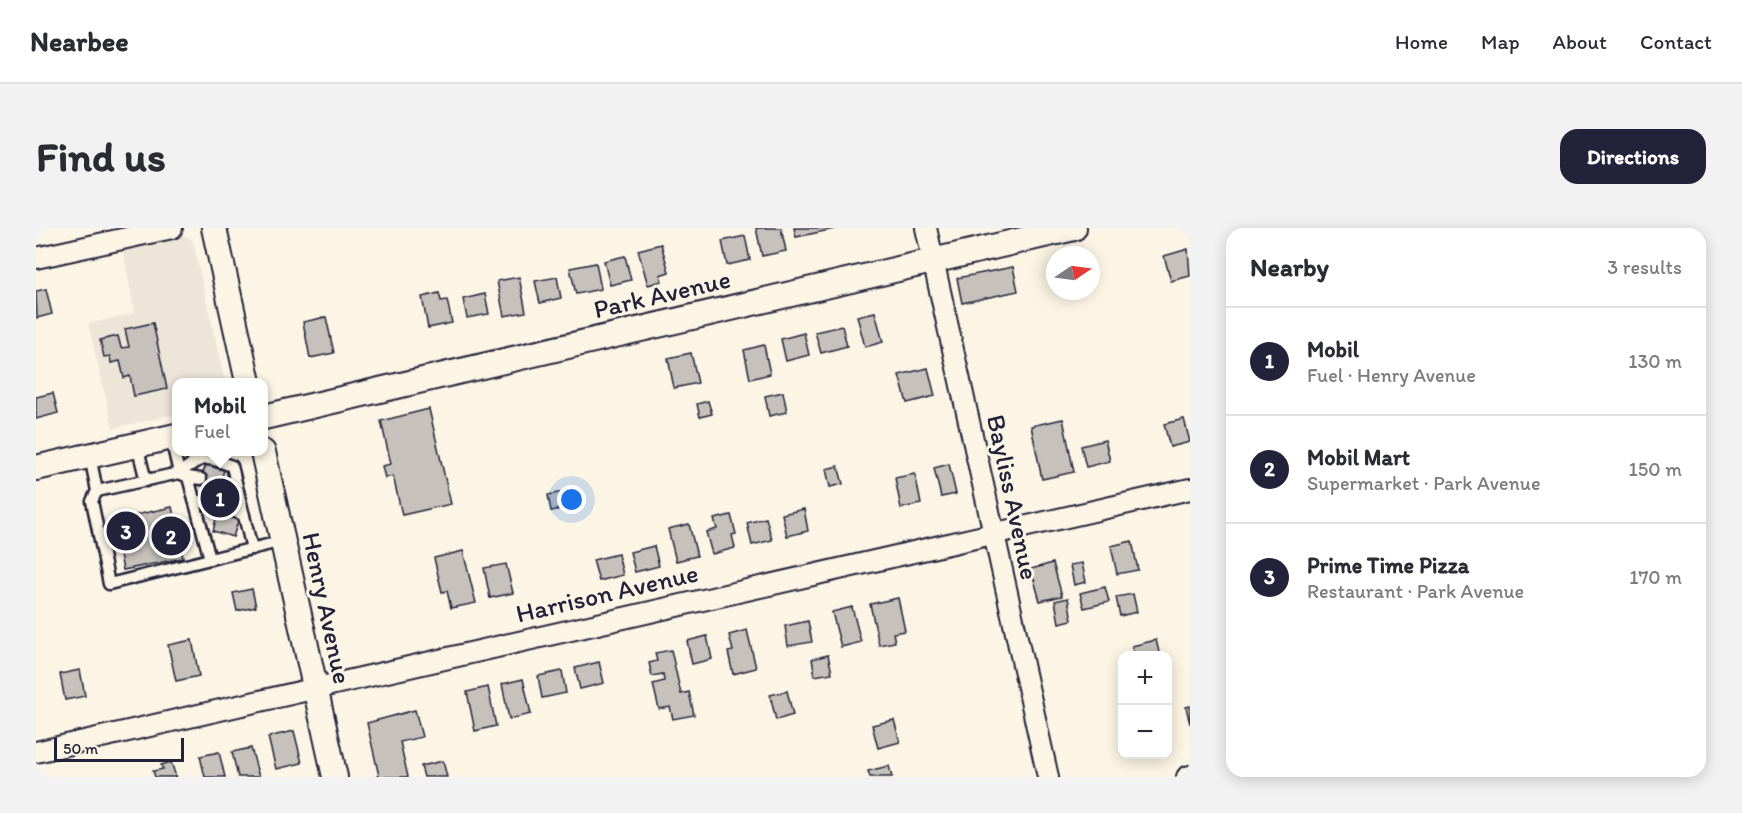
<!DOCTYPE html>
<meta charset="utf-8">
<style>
:root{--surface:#fff;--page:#f2f2f3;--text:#2b2b33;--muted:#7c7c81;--line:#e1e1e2;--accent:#22223b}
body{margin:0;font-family:Itim,sans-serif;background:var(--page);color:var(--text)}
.controls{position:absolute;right:18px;bottom:18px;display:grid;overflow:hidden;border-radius:12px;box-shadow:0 3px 15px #0003}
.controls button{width:54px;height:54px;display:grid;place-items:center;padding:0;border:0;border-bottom:2px solid var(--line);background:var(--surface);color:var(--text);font:30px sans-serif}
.compass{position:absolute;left:1010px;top:18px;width:54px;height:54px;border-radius:50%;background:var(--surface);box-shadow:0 3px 15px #0003;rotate:77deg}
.scale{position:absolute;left:18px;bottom:15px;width:130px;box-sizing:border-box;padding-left:6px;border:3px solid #22223b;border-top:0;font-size:16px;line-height:21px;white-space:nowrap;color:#22223b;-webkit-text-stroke:4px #fcf5e5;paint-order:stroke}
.you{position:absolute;left:536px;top:272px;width:21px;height:21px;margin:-15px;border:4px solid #fff;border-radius:50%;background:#1a73e8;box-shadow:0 0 0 9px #1a73e833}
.badge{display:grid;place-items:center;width:39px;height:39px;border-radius:50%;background:var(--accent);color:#fff;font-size:20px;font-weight:700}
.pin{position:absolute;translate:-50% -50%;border:3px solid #fff;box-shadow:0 2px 6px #0006}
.popup{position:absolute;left:136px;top:150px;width:96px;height:78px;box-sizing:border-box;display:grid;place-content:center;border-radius:12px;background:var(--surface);filter:drop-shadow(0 2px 4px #0005);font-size:20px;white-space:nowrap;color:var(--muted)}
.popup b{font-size:22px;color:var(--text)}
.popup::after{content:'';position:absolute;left:50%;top:100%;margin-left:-12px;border:12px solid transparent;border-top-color:var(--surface)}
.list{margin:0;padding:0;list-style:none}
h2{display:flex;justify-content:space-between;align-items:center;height:78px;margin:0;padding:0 24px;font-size:26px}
h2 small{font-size:20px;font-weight:400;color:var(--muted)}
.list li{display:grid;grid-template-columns:39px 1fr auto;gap:18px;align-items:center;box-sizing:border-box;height:108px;padding:0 24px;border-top:2px solid var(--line)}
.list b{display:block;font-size:22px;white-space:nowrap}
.list p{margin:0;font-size:20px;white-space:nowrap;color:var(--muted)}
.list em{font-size:20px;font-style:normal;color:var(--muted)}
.map{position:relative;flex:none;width:1154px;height:549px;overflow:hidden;border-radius:18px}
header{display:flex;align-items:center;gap:36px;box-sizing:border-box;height:84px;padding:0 30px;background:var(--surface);border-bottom:2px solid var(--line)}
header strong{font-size:28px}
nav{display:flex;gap:33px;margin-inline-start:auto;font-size:21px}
.intro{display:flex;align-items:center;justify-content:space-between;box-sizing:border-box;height:144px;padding:0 36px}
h1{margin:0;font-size:42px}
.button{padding:15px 27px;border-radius:18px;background:var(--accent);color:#fff;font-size:21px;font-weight:700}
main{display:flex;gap:36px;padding:0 36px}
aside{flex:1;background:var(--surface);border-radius:18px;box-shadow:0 3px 15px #0003}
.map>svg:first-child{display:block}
.built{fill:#ece5d8}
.building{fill:#c6c1bb;stroke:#22223b;stroke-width:1.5}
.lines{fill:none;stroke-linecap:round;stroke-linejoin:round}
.service-casing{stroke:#22223b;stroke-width:15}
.minor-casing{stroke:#22223b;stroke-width:24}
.tertiary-casing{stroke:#22223b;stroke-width:28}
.service{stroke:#fcf5e5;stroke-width:10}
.minor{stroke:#fcf5e5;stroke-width:20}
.tertiary{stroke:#fcf5e5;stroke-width:24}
.labels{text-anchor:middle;stroke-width:6;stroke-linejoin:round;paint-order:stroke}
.street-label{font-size:26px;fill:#22223b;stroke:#fcf5e5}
</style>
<header>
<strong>Nearbee</strong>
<nav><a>Home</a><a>Map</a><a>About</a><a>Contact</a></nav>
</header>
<div class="intro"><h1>Find us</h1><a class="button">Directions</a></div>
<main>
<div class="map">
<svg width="1154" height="549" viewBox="0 0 1154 549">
<rect width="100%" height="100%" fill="#fcf5e5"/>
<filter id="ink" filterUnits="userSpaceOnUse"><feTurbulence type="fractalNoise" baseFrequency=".0167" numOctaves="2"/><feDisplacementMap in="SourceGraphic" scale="12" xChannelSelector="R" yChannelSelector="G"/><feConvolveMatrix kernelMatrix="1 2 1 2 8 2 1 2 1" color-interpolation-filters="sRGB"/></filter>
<g filter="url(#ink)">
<path class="built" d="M142,6L151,8L157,14L189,154H140V186L77,200L52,96L99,85L86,18Z"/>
<g class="building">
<path d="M720,0H745L750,23L726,28Z"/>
<path d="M758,0H803L760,9Z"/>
<path d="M709,8L714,32L691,37L686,13Z"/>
<path d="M625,16L633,44L624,47L626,53L612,57L602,22Z"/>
<path d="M1152,21L1154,48L1135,53L1128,28Z"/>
<path d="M589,28L595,52L574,57L568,33Z"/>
<path d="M560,35L565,61L540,66L534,40Z"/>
<path d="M977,39L982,63L926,75L921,50Z"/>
<path d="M483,49L490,84L468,88L461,53Z"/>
<path d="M521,49L525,70L504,75L499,53Z"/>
<path d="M10,61L16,86L1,90L0,63Z"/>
<path d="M403,65L405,73L411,72L416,95L392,100L386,69Z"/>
<path d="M449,66L453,86L431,90L427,71Z"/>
<path d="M839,84L847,114L829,119L821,88Z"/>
<path d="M290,89L298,125L274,130L267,94Z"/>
<path d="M117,95L131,161L98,168L94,148L88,150L84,133L75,135L74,128L68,129L64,112L82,108L85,120L93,119L89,101Z"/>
<path d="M806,98L811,118L785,125L779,104Z"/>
<path d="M768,105L773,127L750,133L745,111Z"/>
<path d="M728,117L734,146L714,151L708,122Z"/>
<path d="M655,125L662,155L638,160L632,130Z"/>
<path d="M892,140L899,168L871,175L863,147Z"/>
<path d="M747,164L751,184L733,188L729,168Z"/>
<path d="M17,165L22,185L0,191V169Z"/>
<path d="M672,173L676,186L664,189L661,176Z"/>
<path d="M393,181L415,276L366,287L357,248L349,250L346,238L355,236L345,193Z"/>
<path d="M1027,191L1038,244L1006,251L995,198Z"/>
<path d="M1148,191L1154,214L1134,219L1128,196Z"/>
<path d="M1069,212L1074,233L1050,239L1045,218Z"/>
<path d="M170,236L188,242L183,260L195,264L188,285L203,290L197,309L177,303L182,283L171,279L177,261L163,257Z"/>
<path d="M913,236L920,266L905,269L898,240Z"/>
<path d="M802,238L807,256L794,259L790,241Z"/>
<path d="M879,246L885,276L865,280L859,250Z"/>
<path d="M532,263L535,279L515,283L512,267Z"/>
<path d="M136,279L147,330L87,342L77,292Z"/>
<path d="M768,281L772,303L751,308L746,286Z"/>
<path d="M695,287L700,306L696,307L699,320L676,326L670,304L681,301L678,291Z"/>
<path d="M730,290L736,312L716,317L711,295Z"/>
<path d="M653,296L661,328L640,333L632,301Z"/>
<path d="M1096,313L1102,342L1081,346L1075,318Z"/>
<path d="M618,318L623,338L599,344L594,324Z"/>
<path d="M427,323L440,375L415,380L411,363L406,364L398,330Z"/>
<path d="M582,326L587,347L563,353L557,332Z"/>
<path d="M1017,335L1026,368L1004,373L995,341Z"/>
<path d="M1046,335L1050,354L1038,357L1034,337Z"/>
<path d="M470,336L477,365L454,370L448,340Z"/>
<path d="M1069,359L1073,374L1048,380L1044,365Z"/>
<path d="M216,361L220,379L201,383L197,365Z"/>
<path d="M1097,366L1101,384L1084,388L1080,369Z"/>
<path d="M862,370L869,403L857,405L859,414L843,417L834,376Z"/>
<path d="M1032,370L1036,392L1023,395L1019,373Z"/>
<path d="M816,379L825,414L805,419L796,384Z"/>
<path d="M772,393L776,414L752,418L749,398Z"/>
<path d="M711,402L720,440L697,446L692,424L697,423L693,407Z"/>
<path d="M671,408L676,431L656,436L651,413Z"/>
<path d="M156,412L163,448L140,453L132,417Z"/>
<path d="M1120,412L1124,428H1098L1096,418Z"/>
<path d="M635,422L645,466L653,464L658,487L637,491L634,479L623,481L617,456L628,453L627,446L616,448L613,435L621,433L619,425Z"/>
<path d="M792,427L796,445L779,448L776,431Z"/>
<path d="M563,434L568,455L544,461L539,440Z"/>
<path d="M44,442L49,468L29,472L24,446Z"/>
<path d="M526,443L530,465L506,470L502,448Z"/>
<path d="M487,451L495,486L473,491L466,456Z"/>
<path d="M452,459L460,498L439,503L431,464Z"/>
<path d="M751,463L757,487L740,492L734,467Z"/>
<path d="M1154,478V496L1150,479Z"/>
<path d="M379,482L386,509L364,514L372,549H340L343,548L331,495Z"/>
<path d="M858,492L864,514L842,520L836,497Z"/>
<path d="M258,503L266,535L240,541L232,509Z"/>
<path d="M215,520L223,549H202L196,524Z"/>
<path d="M183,524L189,549H169L164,528Z"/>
<path d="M407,533L411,549H388L385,538Z"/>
<path d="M135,534L140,549H119L117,543L127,541L125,537Z"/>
<path d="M853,538L856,549H834L832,543Z"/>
</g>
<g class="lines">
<g class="service-casing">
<g id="service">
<path d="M135,210L143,245C168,227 168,228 196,238L216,321"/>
<path d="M101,217L110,253"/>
<path d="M54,228L61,263L56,273L73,356L247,313"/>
<path d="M152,249L165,251"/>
<path d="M184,257L202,263"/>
<path d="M61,263L143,245L152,249L174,331"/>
<path d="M158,272L172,276"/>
<path d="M190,281L208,287"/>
</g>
</g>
<g class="minor-casing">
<g id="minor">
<path d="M890,0L1012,549"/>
<path d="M0,30L136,0"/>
<path d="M0,524L1154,261"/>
<path d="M1151,549L1154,548"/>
</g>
</g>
<g class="tertiary-casing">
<g id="tertiary">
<path d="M178,0L212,154"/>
<path d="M228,189L1038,0"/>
<path d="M227,224L299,549"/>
<path d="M0,240L140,208"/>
</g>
</g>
<use href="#service" class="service"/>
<use href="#minor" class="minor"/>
<use href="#tertiary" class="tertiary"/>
</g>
</g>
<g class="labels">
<g class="street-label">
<text transform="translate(626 66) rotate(-13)" y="9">Park Avenue</text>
<text transform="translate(977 269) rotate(78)" y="9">Bayliss Avenue</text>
<text transform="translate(571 365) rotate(-13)" y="9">Harrison Avenue</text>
<text transform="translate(291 380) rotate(78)" y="9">Henry Avenue</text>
</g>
</g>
</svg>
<div class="controls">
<button>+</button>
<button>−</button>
</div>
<svg class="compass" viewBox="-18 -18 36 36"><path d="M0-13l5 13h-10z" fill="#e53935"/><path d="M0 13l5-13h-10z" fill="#7c7c81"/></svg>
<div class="scale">50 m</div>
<div class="you"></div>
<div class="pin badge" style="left:184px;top:270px">1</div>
<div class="popup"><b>Mobil</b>Fuel</div>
<div class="pin badge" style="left:135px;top:308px">2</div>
<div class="pin badge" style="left:90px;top:303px">3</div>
</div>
<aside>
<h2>Nearby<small>3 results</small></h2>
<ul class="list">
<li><span class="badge">1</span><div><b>Mobil</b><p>Fuel · Henry Avenue</p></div><em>130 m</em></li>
<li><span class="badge">2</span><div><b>Mobil Mart</b><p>Supermarket · Park Avenue</p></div><em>150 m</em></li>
<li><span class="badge">3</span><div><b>Prime Time Pizza</b><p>Restaurant · Park Avenue</p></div><em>170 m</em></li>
</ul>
</aside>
</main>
